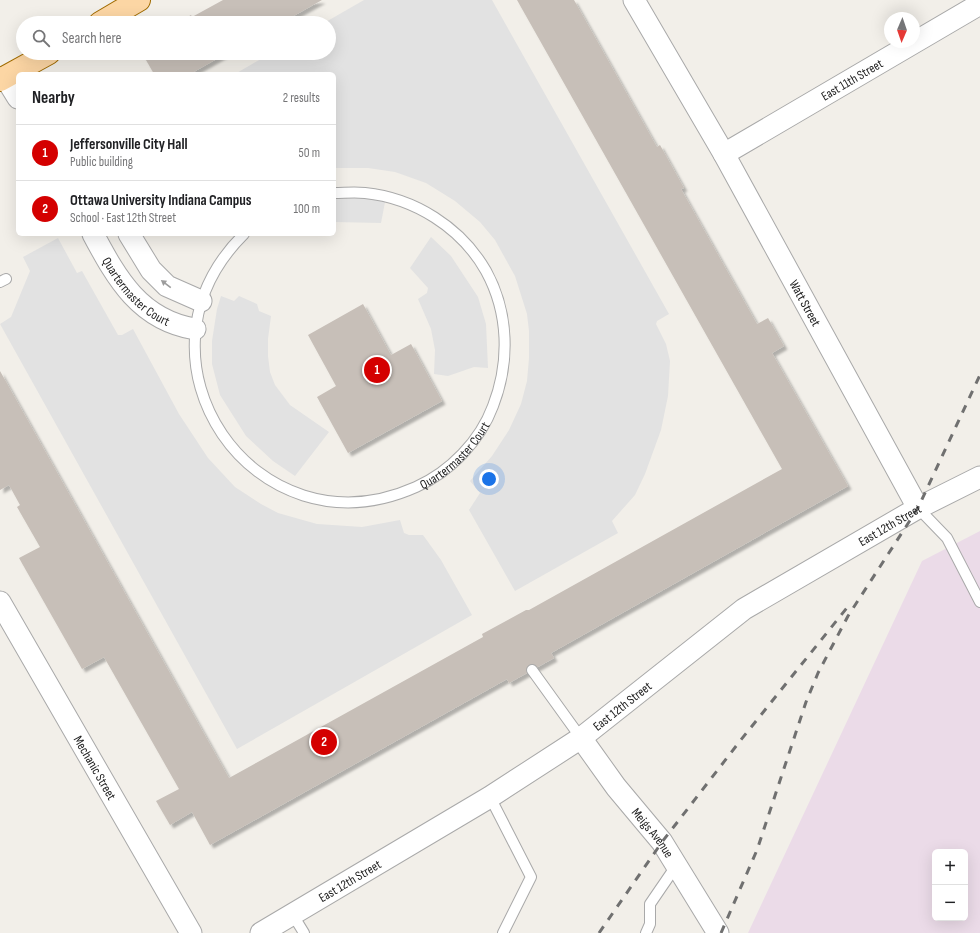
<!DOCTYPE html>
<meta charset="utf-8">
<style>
:root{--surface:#fff;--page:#f6f6f6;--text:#202124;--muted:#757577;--line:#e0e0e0;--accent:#d40000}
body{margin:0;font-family:"Sofia Sans Condensed",sans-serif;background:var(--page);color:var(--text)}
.controls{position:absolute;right:12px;bottom:12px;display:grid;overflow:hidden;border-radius:6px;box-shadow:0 4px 16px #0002}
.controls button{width:36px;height:36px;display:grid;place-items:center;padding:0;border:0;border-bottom:1px solid var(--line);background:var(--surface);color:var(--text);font:20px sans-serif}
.compass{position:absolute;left:884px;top:12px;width:36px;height:36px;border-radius:50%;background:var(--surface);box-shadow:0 4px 16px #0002;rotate:182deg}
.you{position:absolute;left:489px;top:479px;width:14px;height:14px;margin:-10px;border:3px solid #fff;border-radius:50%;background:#1a73e8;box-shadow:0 0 0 6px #1a73e833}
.badge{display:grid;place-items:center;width:26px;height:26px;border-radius:50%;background:var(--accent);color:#fff;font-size:13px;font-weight:700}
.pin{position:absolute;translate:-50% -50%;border:2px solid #fff;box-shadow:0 1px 4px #0006}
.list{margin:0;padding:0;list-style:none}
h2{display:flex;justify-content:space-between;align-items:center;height:52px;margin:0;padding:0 16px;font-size:17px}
h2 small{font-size:13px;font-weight:400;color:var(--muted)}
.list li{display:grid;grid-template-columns:26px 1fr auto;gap:12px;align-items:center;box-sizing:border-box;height:56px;padding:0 16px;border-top:1px solid var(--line)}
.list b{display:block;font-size:15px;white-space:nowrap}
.list p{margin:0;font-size:13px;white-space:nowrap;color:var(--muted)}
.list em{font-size:13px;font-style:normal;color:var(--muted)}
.icon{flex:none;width:22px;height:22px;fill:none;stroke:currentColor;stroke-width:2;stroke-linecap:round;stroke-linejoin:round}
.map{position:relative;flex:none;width:980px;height:933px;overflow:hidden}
.search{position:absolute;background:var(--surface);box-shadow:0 4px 16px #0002;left:16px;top:16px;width:320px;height:44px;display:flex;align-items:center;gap:10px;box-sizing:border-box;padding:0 14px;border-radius:22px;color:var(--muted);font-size:15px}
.panel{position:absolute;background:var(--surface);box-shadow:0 4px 16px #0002;left:16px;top:72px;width:320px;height:164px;border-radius:6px}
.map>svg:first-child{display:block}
.industrial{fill:#ebdbe8;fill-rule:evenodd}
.parking{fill:#e2e2e2}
.building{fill:#c7bfb8;filter:url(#shadow)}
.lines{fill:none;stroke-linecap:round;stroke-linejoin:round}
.service-casing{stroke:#a9a9a9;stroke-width:12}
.minor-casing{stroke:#a9a9a9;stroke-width:23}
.primary-casing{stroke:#a06b00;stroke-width:24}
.service{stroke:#fff;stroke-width:10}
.minor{stroke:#fff;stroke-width:21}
.primary{stroke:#fcd6a4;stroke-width:22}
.rail{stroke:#707070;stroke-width:3;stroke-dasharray:8 8;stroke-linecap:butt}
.oneway{fill:#9c9c9c}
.labels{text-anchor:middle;stroke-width:3;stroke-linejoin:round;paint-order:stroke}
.street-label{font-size:13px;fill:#222;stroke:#fff}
</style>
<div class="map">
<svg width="980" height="933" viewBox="0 0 980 933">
<defs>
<filter id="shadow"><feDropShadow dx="3.5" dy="3.5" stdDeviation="1" flood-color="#0004"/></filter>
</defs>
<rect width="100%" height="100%" fill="#f2efe9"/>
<path class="industrial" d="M980,531V933H748L922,561ZM935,852H965V918H935Z"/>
<g class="parking">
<path d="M364,0H492L669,314L657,321L656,324L666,344L670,361L668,396L661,430L645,474L635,495L612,521L618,533L515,591L469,510L480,493L470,481L492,456L509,430L521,404L527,381L529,358V331L527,314L515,276L495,240L480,222L455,201L426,183L395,172L368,168H334V74H235L271,53H329V23H324Z"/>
<path d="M334,193L386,197L381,223L334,222Z"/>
<path d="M431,237L451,256L478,297L486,324L488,368L474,367L448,376L434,374L435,350L431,329L418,299L427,293L428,288L410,268Z"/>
<path d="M58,238L77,273L82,271L118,335H122L133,329L179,414L208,458L235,487L261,504L278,513L317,524L362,527L400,520L404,533L409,535H423L441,560L472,615L237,749L0,324L11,317L30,271L23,257Z"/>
<path d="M221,296L234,301L239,296L257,304L259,311L271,316L268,339V356L270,372L275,385L290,405L329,432L295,476L273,461L246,436L220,395L212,364V341L217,309Z"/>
</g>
<g class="building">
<path d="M223,0H322L281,23H166L174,18L177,23L191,15L192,17Z"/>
<path d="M517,0H574L657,147L660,145L684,188L681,189L757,324L768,318L784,346L772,353L848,486L551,653L554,658L509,683L507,679L210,845L192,812L170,825L156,801L179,789L104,657L82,669L19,558L40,547L17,507L20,505L9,485L0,490V371L229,778L483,637L482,634L526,610H529L782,469Z"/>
<path d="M142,53H227L190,74H154Z"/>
<path d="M363,304L391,355L411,344L442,401L348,453L317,397L336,386L308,335Z"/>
</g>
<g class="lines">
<g class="service-casing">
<g id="service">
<path id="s1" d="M244,234C118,359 255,559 416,487C450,472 480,441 493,406C510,362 509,313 486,271C461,227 414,198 365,193C355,192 344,193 334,193"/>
<path d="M0,282L6,279"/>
<path d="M918,508L947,538L980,602"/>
<path d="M532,670L581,738"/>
<path d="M490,797L531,877L503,933"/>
<path d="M293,915L304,933"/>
<path d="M646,933L650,924V904L676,866"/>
</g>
</g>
<g class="minor-casing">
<g id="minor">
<path id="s2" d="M634,0L724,154L918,508"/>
<path d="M5,77L18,98"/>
<path id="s3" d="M724,154L980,4"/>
<path id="s4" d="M93,234C117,279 140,320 195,329"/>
<path d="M129,234L151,270L167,286L201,301"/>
<path id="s5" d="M0,602L191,933"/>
<path id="s6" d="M581,738L616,787L662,842L718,933"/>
<path id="s7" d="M261,933L490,797L581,738L744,609L918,508L980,477"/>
</g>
</g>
<g class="primary-casing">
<g id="primary">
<path d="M100,23L139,0"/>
<path d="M0,80L49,53"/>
</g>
</g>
<use href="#service" class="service"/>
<use href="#minor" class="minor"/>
<use href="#primary" class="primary"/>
<g class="rail">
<path d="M599,933L662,842L740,741L850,604"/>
<path d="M721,933L757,850L806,702L818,673L848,616L918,508L980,375"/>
</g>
</g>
<defs><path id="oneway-solid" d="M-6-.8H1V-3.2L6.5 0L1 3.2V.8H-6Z"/></defs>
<use class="oneway" href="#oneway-solid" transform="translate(166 284) rotate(-143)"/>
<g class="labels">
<g class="street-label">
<text dy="5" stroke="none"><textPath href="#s3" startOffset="148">East 11th Street</textPath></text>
<text dy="5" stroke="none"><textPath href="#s4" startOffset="73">Quartermaster Court</textPath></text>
<text dy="5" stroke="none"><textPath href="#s2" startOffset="348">Watt Street</textPath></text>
<text dy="5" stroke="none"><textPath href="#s1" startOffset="489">Quartermaster Court</textPath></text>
<text dy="5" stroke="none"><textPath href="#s7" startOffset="751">East 12th Street</textPath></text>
<text dy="5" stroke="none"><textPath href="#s7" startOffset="427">East 12th Street</textPath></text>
<text dy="5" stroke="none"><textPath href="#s5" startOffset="191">Mechanic Street</textPath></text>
<text dy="5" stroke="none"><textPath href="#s6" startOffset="119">Meigs Avenue</textPath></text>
<text dy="5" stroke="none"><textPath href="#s7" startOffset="103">East 12th Street</textPath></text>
</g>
</g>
</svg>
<div class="controls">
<button>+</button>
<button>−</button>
</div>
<svg class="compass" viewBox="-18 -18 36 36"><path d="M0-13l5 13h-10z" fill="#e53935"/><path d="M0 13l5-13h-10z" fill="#757577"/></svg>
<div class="you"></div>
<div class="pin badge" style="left:377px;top:370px">1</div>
<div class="pin badge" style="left:324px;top:742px">2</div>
<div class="search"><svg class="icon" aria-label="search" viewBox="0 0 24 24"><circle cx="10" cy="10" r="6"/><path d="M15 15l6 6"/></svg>Search here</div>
<section class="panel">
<h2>Nearby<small>2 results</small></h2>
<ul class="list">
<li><span class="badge">1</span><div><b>Jeffersonville City Hall</b><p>Public building</p></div><em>50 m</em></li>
<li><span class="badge">2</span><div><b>Ottawa University Indiana Campus</b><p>School · East 12th Street</p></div><em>100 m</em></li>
</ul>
</section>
</div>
